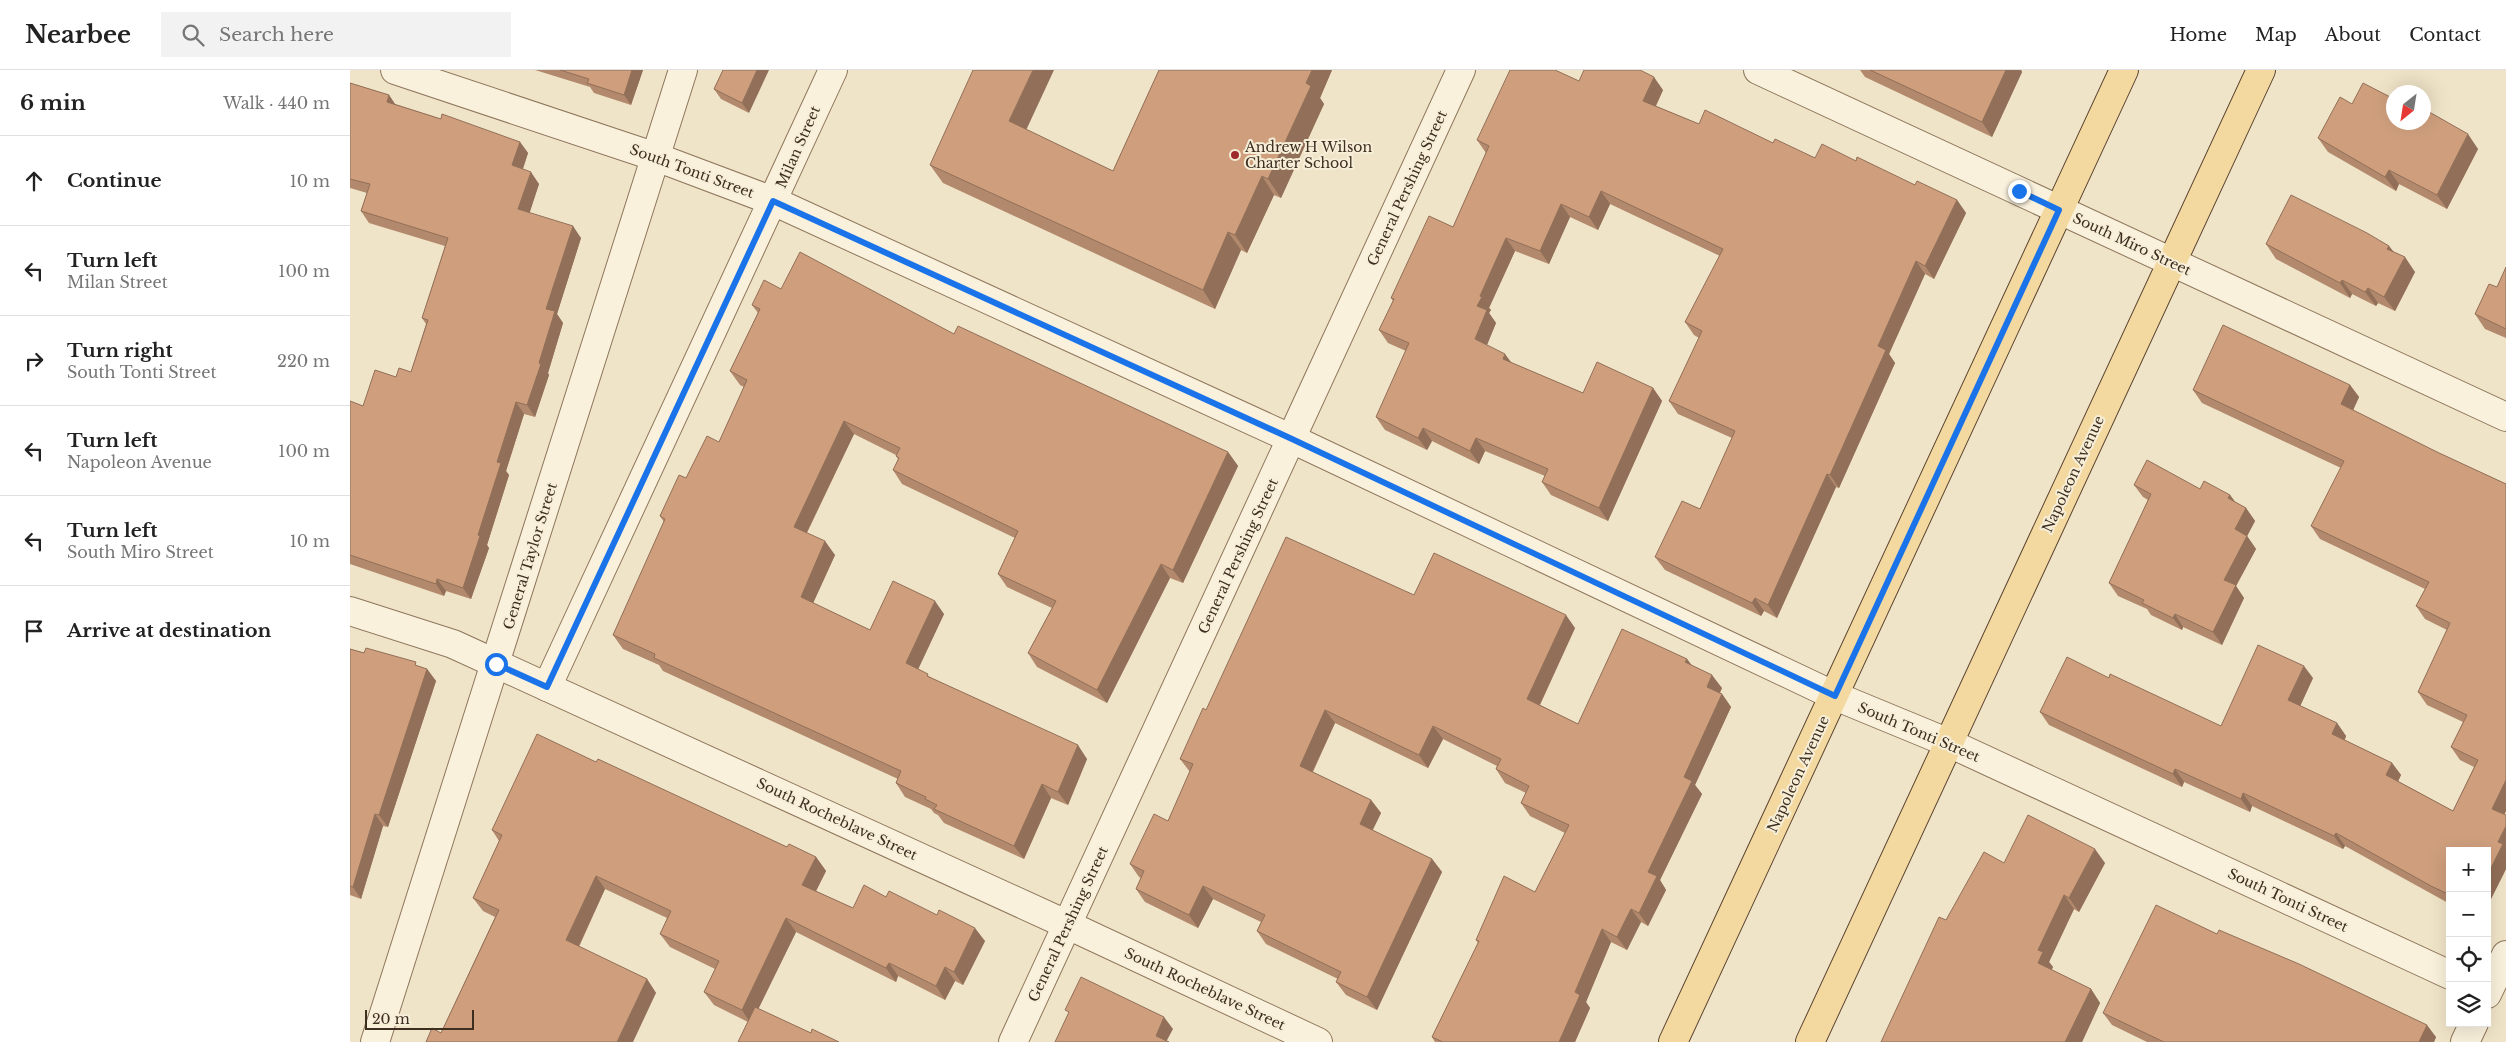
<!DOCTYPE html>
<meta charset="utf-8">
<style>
:root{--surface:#fff;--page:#f2f2f2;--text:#222;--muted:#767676;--line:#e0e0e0}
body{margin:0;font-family:"Libre Baskerville",serif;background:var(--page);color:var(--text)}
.controls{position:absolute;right:15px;bottom:15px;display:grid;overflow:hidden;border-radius:0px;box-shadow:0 5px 20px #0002}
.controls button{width:45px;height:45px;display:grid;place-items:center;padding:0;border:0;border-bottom:1px solid var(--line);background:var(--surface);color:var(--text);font:25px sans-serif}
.compass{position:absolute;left:2036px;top:15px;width:45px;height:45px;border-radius:50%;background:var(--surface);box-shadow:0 5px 20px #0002;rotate:210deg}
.scale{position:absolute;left:15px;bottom:12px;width:109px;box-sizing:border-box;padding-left:5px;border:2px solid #3d2e20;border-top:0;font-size:14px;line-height:18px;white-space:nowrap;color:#3d2e20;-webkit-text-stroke:4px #f7eed8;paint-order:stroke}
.stop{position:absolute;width:15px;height:15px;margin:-11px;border:4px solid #1a73e8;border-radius:50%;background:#fff}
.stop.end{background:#1a73e8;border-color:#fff;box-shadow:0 1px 5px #0008}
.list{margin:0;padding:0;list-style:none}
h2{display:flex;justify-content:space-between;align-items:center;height:65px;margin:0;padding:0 20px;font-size:21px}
h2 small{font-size:16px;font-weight:400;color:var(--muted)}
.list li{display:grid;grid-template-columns:32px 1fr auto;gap:15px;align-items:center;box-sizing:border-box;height:90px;padding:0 20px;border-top:1px solid var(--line)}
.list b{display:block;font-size:19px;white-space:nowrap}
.list p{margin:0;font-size:16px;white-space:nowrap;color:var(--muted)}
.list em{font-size:16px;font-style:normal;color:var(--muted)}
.icon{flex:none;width:28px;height:28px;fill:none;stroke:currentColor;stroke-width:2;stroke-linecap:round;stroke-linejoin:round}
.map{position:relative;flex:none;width:2156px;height:972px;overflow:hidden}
header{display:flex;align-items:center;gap:30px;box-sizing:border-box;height:70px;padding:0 25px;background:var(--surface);border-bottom:1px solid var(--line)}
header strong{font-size:24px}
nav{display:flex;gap:28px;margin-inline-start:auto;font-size:18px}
.search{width:350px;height:45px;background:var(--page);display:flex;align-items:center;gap:12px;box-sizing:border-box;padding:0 18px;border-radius:0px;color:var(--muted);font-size:19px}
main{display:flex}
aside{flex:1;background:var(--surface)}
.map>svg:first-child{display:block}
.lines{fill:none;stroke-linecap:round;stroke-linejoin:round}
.minor-casing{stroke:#8d765c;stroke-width:30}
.major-casing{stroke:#5b4430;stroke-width:30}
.minor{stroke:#faf1dc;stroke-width:28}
.major{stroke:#f3d9a0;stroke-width:28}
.wall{fill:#b2896c}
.shaded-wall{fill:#916f58}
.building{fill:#cf9f7d;stroke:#916f58}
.route{stroke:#1a73e8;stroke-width:6}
.poi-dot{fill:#9e2a2b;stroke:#f7eed8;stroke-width:2}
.labels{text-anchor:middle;stroke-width:4;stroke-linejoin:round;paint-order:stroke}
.street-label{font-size:14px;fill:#3d2e20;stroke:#f7eed8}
.poi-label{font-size:14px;fill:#3d2e20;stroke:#f7eed8;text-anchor:start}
</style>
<header>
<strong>Nearbee</strong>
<div class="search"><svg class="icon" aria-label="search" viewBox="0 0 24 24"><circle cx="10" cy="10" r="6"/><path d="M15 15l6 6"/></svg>Search here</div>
<nav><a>Home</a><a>Map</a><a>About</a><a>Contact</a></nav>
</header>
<main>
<aside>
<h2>6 min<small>Walk · 440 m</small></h2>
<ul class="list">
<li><svg class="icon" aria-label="ahead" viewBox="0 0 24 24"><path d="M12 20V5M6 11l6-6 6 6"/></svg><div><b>Continue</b></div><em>10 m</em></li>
<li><svg class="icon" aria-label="left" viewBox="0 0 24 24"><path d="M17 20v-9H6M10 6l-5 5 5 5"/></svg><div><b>Turn left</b><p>Milan Street</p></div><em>100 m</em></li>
<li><svg class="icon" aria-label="right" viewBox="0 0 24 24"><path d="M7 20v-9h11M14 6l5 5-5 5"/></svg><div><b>Turn right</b><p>South Tonti Street</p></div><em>220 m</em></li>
<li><svg class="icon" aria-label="left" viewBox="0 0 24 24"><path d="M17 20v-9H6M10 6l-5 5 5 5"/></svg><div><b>Turn left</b><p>Napoleon Avenue</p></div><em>100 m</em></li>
<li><svg class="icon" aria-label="left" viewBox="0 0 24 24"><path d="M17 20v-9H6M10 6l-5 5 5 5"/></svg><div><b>Turn left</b><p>South Miro Street</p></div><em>10 m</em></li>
<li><svg class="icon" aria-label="arrive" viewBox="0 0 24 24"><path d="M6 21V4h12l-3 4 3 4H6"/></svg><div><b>Arrive at destination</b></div></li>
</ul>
</aside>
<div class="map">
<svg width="2156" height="972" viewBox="0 0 2156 972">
<rect width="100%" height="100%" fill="#f0e4c8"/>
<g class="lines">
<g class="minor-casing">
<g id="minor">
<path d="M45,0L306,87L423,131L942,369L1485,626L1599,673L2100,905"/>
<path d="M1408,0L2156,347"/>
<path d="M0,541L103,574L718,855L968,972"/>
<path d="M197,617L483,0"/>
<path d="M2137,924L2156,885"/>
<path d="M25,972L333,0"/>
<path d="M663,972L1111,0"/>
<path d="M2115,972L2124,953"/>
</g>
</g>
<g class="major-casing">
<g id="major">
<path d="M1323,972L1774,0"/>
<path d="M1460,972L1911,0"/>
</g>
</g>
<use href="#minor" class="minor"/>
<use href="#major" class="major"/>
</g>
<g class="wall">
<path d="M185,0H293L281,35L244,23L240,17Z"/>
<path d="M373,0L399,43L371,29L364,19Z"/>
<path d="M809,0H982L970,28L974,34L931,128L924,125L897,183L891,180L865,239L593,113L580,95L676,60L763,101Z"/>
<path d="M1510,0H1671L1672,2L1642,67L1515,7Z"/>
<path d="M1229,11L1313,20L1306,36L1349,54L1423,73L1465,88L1506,91L1565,115L1607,130L1616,143L1584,209L1575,204L1539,284L1545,293L1489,418L1486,417L1427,548L1414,541L1411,546L1315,500L1305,487L1350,439L1382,368L1328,344L1319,331L1349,268L1344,265L1335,252L1370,186L1260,134L1248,160L1220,147L1199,194L1165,181L1139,238L1141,240L1139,243L1146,253L1137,275L1162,293L1233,323L1303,318L1312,331L1258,451L1201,425L1192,412L1195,406L1135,381L1129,394L1082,371L1077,380L1035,360L1026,347L1056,281L1038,273L1029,260L1043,231L1041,228L1103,157L1136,83L1127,70Z"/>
<path d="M0,13L39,25L45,34L91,49L170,72L178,83L173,99L189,114L179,143L231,168L207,244L213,253L198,303L199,305L185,347L174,344L156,401L159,405L137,475L139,478L121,529L96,521L94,526L0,494V331L13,336L46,307L61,302L76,254L72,248L95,176L19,153L11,141L17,123L0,118Z"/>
<path d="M2002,34L2128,79L2097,139L2049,114L2046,121L1978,82L1968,68Z"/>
<path d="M1916,174L2039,176L2044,182L2065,202L2045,241L2028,233L2026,236L2002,224L2000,228L1926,189Z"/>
<path d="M2156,197V268L2135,259L2125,244L2147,217Z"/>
<path d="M431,219L604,264L878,382L888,396L833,513L820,508L757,633L687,597L678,583L702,538L657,517L648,504L665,468L552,414L543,400L548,389L546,386V385L504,364L457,463L485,485L463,533L520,560L594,544L568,599L580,607L737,689L718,735L701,728L674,789L594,753L588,745L584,743L581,739L555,727L546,713L548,709L313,601L309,595L273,579L263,565L314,452L310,446L336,408L369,372L394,317L390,315L380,301L408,243L402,235Z"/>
<path d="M2000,315L2009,327L2003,340L2087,382L2156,414V741L2154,745H2156V799L2141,829L2139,828L2137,832V781H2100V834L1995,776L1993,779L1902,736L1900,742L1834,712L1832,717L1699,655L1690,642L1759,608L1871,656L1963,608L1950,636L1987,653L1996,666L1995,670L2042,693L2051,705L2048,711L2103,741L2124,697L2110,690L2101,677L2113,652L2077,635L2068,622L2097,560L2075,549L2066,536L2075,519L1970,469L1961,456L1991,398L1852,333L1843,320Z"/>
<path d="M1784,415L1850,419L1880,425L1885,432L1896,438L1905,451L1897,466L1906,479L1886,516L1894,528L1872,575L1833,557L1832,560L1801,545L1797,539L1768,526L1759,513L1798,430L1793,427Z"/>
<path d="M1064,525L1225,558L1190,635L1228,654L1337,589L1341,595L1372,618L1370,623L1372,624L1381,637L1345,715L1352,724L1310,810L1316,820L1298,856L1291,852L1277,880L1261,872L1236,932L1240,938L1225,972H1085L1082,967L1128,873L1126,870L1185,822L1215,763L1180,746L1171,733L1176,723L1155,713L1146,699L1147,696L1093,669L1078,698L985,653L963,702L1021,730L1031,743L1022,760L1082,789L1092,802L1027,940L996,925L986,912L988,909L916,874L907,861L911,852L863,829L848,858L795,832L786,819L791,808L789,807L780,794L818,751L840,702L830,689L856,640Z"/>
<path d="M0,579L77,599L86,611L38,757L33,756L11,829L0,825Z"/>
<path d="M246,692L437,777L466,787L476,801L466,821L503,838L536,827L635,871L613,915L605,911L595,930L548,906L546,912L446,862L408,939L461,963L489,972L398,952L364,935L354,922L365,899L320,877L310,864L317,848L255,819L229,877L297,909L306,923L91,963L145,847L133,841L123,828L149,771L142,760Z"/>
<path d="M1654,793H1755L1729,842L1724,839L1699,892L1703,897L1701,900L1741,919L1750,933L1732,972H1531L1596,850Z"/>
<path d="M1867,864L2086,967L2084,972H1797L1762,955L1753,943Z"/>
</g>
<g class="shaded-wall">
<path d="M282,0H293L281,35L274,25Z"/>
<path d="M407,0H419L399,43L392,33Z"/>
<path d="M683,0H704L672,69L659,51Z"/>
<path d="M962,0H982L970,28L974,34L931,128L918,109L956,13Z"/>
<path d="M1656,0H1671L1672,2L1642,67L1632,52Z"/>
<path d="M1304,7L1313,20L1302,44L1293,31Z"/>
<path d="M39,25L47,37L37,32Z"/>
<path d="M2118,64L2128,79L2097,139L2087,125Z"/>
<path d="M170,72L178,83L170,107L162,95Z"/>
<path d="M2039,100L2049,114L2046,121L2035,107Z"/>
<path d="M181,102L189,114L177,151L168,139Z"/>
<path d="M912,106L924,125L897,183L885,165Z"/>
<path d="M1251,121L1260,134L1248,160L1239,147Z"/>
<path d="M1607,130L1616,143L1584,209L1575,196Z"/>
<path d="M1211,134L1220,147L1199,194L1190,181Z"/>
<path d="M223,156L231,168L207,244L213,253L198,303L199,305L185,347L177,335L196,239Z"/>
<path d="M878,162L891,180L865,239L853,220Z"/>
<path d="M1156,168L1165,181L1139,238L1141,240L1139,243L1146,253L1134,282L1125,269L1127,236L1130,226Z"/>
<path d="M2039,176L2049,190L2037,179Z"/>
<path d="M2055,187L2065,202L2045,241L2034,227Z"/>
<path d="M1566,191L1575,204L1539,284L1545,293L1489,418L1480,405L1528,276Z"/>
<path d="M1992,210L2002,224L2000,228L1990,213Z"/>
<path d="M2018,218L2028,233L2026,236L2015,222Z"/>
<path d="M1155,284L1164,296L1153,289Z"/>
<path d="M2000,315L2009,327L2000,347L1991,334Z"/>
<path d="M1303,318L1312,331L1258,451L1249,438Z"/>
<path d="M166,332L174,344L156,401L159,405L137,475L139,478L121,529L113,518L128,465L147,392Z"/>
<path d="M494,351L504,364L453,470L444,457Z"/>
<path d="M1073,358L1082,371L1077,380L1068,368Z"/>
<path d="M1126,368L1135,381L1129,394L1120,381Z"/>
<path d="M878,382L888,396L833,513L823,500Z"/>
<path d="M1477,404L1486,417L1427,548L1418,535Z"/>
<path d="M1880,425L1889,437L1878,428Z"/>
<path d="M1896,438L1905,451L1894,472L1885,459Z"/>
<path d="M1897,466L1906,479L1886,516L1894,528L1872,575L1863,562L1874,510Z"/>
<path d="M475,471L485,485L460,540L451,527Z"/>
<path d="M811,494L820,508L757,633L747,620Z"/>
<path d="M87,509L96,521L94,526L86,514Z"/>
<path d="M1405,528L1414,541L1411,546L1402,533Z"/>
<path d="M585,531L594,544L565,606L556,593Z"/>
<path d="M1825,544L1833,557L1832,560L1823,548Z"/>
<path d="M1216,545L1225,558L1186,643L1177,629Z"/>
<path d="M1337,589L1347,602L1335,592Z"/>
<path d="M1954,596L1963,608L1947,643L1938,630Z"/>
<path d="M77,599L86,611L38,757L29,745Z"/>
<path d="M1362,605L1372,618L1366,630L1357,617Z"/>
<path d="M1372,624L1381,637L1345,715L1352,724L1310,810L1316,820L1298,856L1289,843L1298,802L1334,707Z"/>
<path d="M975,640L985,653L959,709L950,696Z"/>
<path d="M1987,653L1996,666L1991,677L1982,664Z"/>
<path d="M1083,656L1093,669L1078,698L1069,685Z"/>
<path d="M728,675L737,689L718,735L708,722Z"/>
<path d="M2042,693L2051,705L2045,718L2036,705Z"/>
<path d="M1825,699L1834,712L1832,717L1823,704Z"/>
<path d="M2156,710V741L2151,751L2142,739Z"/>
<path d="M692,714L701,728L674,789L664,776Z"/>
<path d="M1893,723L1902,736L1900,742L1891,729Z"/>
<path d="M1021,730L1031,743L1019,768L1010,754Z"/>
<path d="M25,744L33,756L11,829L3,817Z"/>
<path d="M2156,756V799L2141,829L2137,823V806L2148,772Z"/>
<path d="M1986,763L1995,776L1993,779L1984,766Z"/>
<path d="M1745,779L1755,793L1729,842L1719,828Z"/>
<path d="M466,787L476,801L462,829L452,815Z"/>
<path d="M1082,789L1092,802L1027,940L1017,927Z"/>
<path d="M246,806L255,819L225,884L216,870Z"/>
<path d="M853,816L863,829L848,858L839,845Z"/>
<path d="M1714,825L1724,839L1699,892L1703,897L1698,908L1688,893V880Z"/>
<path d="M1281,839L1291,852L1277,880L1267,867Z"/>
<path d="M436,848L446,862L401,954L392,940Z"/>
<path d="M625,858L635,871L613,915L604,902Z"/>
<path d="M1252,859L1261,872L1236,932L1240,938L1225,972H1209L1225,922Z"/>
<path d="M539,893L548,906L546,912L536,898Z"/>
<path d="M595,897L605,911L595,930L586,916Z"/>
<path d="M297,909L306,923L283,972H267Z"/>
<path d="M1741,919L1750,933L1732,972H1715Z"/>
<path d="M814,947L823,959L816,972L806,966Z"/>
<path d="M2077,955L2086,967L2084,972H2069Z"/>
</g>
<g class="building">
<path d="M210,0H282L274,25L237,13L239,9Z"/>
<path d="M373,0H407L392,33L364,19Z"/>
<path d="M623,0H683L659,51L763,101L809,0H962L956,13L961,16L918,109L912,106L885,165L878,162L853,220L580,95Z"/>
<path d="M1160,0H1205L1229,11L1234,0H1290L1304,7L1293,31L1349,54L1355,40L1423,73L1425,69L1465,88L1472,74L1506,91L1507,87L1565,115L1567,111L1607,130L1575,196L1566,191L1528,276L1536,280L1480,405L1477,404L1418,535L1405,528L1402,533L1305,487L1332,431L1350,439L1385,361L1319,331L1352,261L1335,252L1373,179L1251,121L1239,147L1211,134L1190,181L1156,168L1130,226L1132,227L1127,236L1137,240L1125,269L1155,284L1153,289L1233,323L1247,292L1303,318L1249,438L1192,412L1198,399L1126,368L1120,381L1073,358L1068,368L1026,347L1059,273L1029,260L1044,229L1041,228L1079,146L1103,157L1139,76L1127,70Z"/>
<path d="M1520,0H1656L1632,52Z"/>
<path d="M0,13L39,25L37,32L91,49L92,44L170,72L162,95L181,102L168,139L223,156L196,239L205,241L189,293L191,294L177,335L166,332L147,392L151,393L128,465L130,466L113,518L87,509L86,514L0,485V331L13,336L25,300L46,307L49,298L61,302L78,250L72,248L98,168L11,141L20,114L0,109Z"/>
<path d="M2013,13L2044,29V52H2074V39L2118,64L2087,125L2039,100L2035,107L1968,68L1990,27L2002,34Z"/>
<path d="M1941,125L2017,163L2039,176L2037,179L2055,187L2034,227L2018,218L2015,222L1992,210L1990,213L1916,174Z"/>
<path d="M450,182L604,264L608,256L878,382L823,500L811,494L747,620L678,583L706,531L648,504L668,461L543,400L549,388L546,386L550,378L494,351L444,457L475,471L451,527L520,560L543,511L585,531L556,593L578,604L577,606L728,675L708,722L692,714L664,776L584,739L587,735L575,729L576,727L546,713L551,701L304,588L305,584L263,565L315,449L310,446L329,405L336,408L357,366L369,372L397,310L380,301L410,239L402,235L414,210L431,219Z"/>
<path d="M2156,197V259L2125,244L2139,214L2147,217Z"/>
<path d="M1873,255L2000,315L1991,334L2087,382L2156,414V710L2142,739L2156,745V756L2148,772L2153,774L2137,806V781H2100V825L2081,816L1986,763L1984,766L1893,723L1891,729L1825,699L1823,704L1690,642L1717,587L1759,608L1760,604L1871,656L1908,575L1954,596L1938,630L1987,653L1982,664L2042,693L2036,705L2103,741L2128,690L2101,677L2117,645L2068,622L2100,553L2066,536L2079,512L1961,456L1994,391L1843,320Z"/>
<path d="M1797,390L1850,419L1854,411L1880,425L1878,428L1896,438L1885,459L1897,466L1874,510L1886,515L1863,562L1825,544L1823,548L1792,533L1794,530L1759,513L1801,424L1784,415Z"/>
<path d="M936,467L1064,525L1084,483L1216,545L1177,629L1228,654L1272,559L1337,589L1335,592L1362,605L1357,617L1372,624L1334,707L1342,711L1298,802L1307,806L1289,843L1281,839L1267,867L1252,859L1225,922L1230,925L1209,972H1093L1082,967L1129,871L1126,870L1154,806L1185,822L1219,755L1171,733L1179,716L1146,699L1151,689L1083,656L1069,685L975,640L950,696L1021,730L1010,754L1082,789L1017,927L986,912L991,902L907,861L915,845L853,816L839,845L786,819L794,801L780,794L804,744L818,751L843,694L830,689L853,638L856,640Z"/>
<path d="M16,578L66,592L65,595L77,599L29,745L25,744L3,817L0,816V579L14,583Z"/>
<path d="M187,664L246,692L248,689L437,777L439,774L466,787L452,815L503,838L514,815L536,827L539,821L587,845L589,840L625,858L604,902L595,897L586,916L539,893L536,898L436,848L392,940L354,922L369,891L310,864L321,841L246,806L216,870L297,909L267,972H76L82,958L91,963L149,840L123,828L152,765L142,760Z"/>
<path d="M1678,745L1745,779L1719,828L1714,825L1688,880L1693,882L1688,893L1741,919L1715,972H1531L1589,847L1596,850L1634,782L1654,793Z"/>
<path d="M1806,835L1867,864L1869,860L1949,894L2077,955L2069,972H1814L1753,943Z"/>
<path d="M731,907L814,947L806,966L819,972H705L719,942L715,940Z"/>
<path d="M405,937L461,963L462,959L489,972H388Z"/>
</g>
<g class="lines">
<path class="route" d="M146,594L197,617L423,131L942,369L1485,626L1709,140L1669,121"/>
</g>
<circle class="poi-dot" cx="885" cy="85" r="5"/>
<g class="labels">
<g class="street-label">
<text transform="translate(448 77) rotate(-66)" y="5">Milan Street</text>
<text transform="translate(342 101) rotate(20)" y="5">South Tonti Street</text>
<text transform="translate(1057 118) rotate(-65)" y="5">General Pershing Street</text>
<text transform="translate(1782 174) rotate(25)" y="5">South Miro Street</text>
<text transform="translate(1723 404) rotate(-65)" y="5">Napoleon Avenue</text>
<text transform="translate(180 486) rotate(-73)" y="5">General Taylor Street</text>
<text transform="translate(888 486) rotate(-65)" y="5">General Pershing Street</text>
<text transform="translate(1569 662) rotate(23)" y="5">South Tonti Street</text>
<text transform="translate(1448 704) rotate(-65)" y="5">Napoleon Avenue</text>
<text transform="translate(487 749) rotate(25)" y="5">South Rocheblave Street</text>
<text transform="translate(1938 830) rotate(25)" y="5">South Tonti Street</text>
<text transform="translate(718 854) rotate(-65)" y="5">General Pershing Street</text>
<text transform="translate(855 919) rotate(25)" y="5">South Rocheblave Street</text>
</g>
<g class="poi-label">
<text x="895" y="82">Andrew H Wilson<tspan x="895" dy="16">Charter School</tspan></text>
</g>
</g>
</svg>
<div class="controls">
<button>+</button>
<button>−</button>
<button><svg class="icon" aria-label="locate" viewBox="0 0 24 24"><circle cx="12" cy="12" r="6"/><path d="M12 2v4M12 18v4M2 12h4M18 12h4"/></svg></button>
<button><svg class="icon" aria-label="layers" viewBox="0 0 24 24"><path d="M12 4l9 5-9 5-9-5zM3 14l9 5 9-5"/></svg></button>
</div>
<svg class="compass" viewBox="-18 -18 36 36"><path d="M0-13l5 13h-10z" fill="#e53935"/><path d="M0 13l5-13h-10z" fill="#767676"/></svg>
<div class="scale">20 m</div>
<div class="stop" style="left:146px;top:594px"></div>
<div class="stop end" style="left:1669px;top:121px"></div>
</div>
</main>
